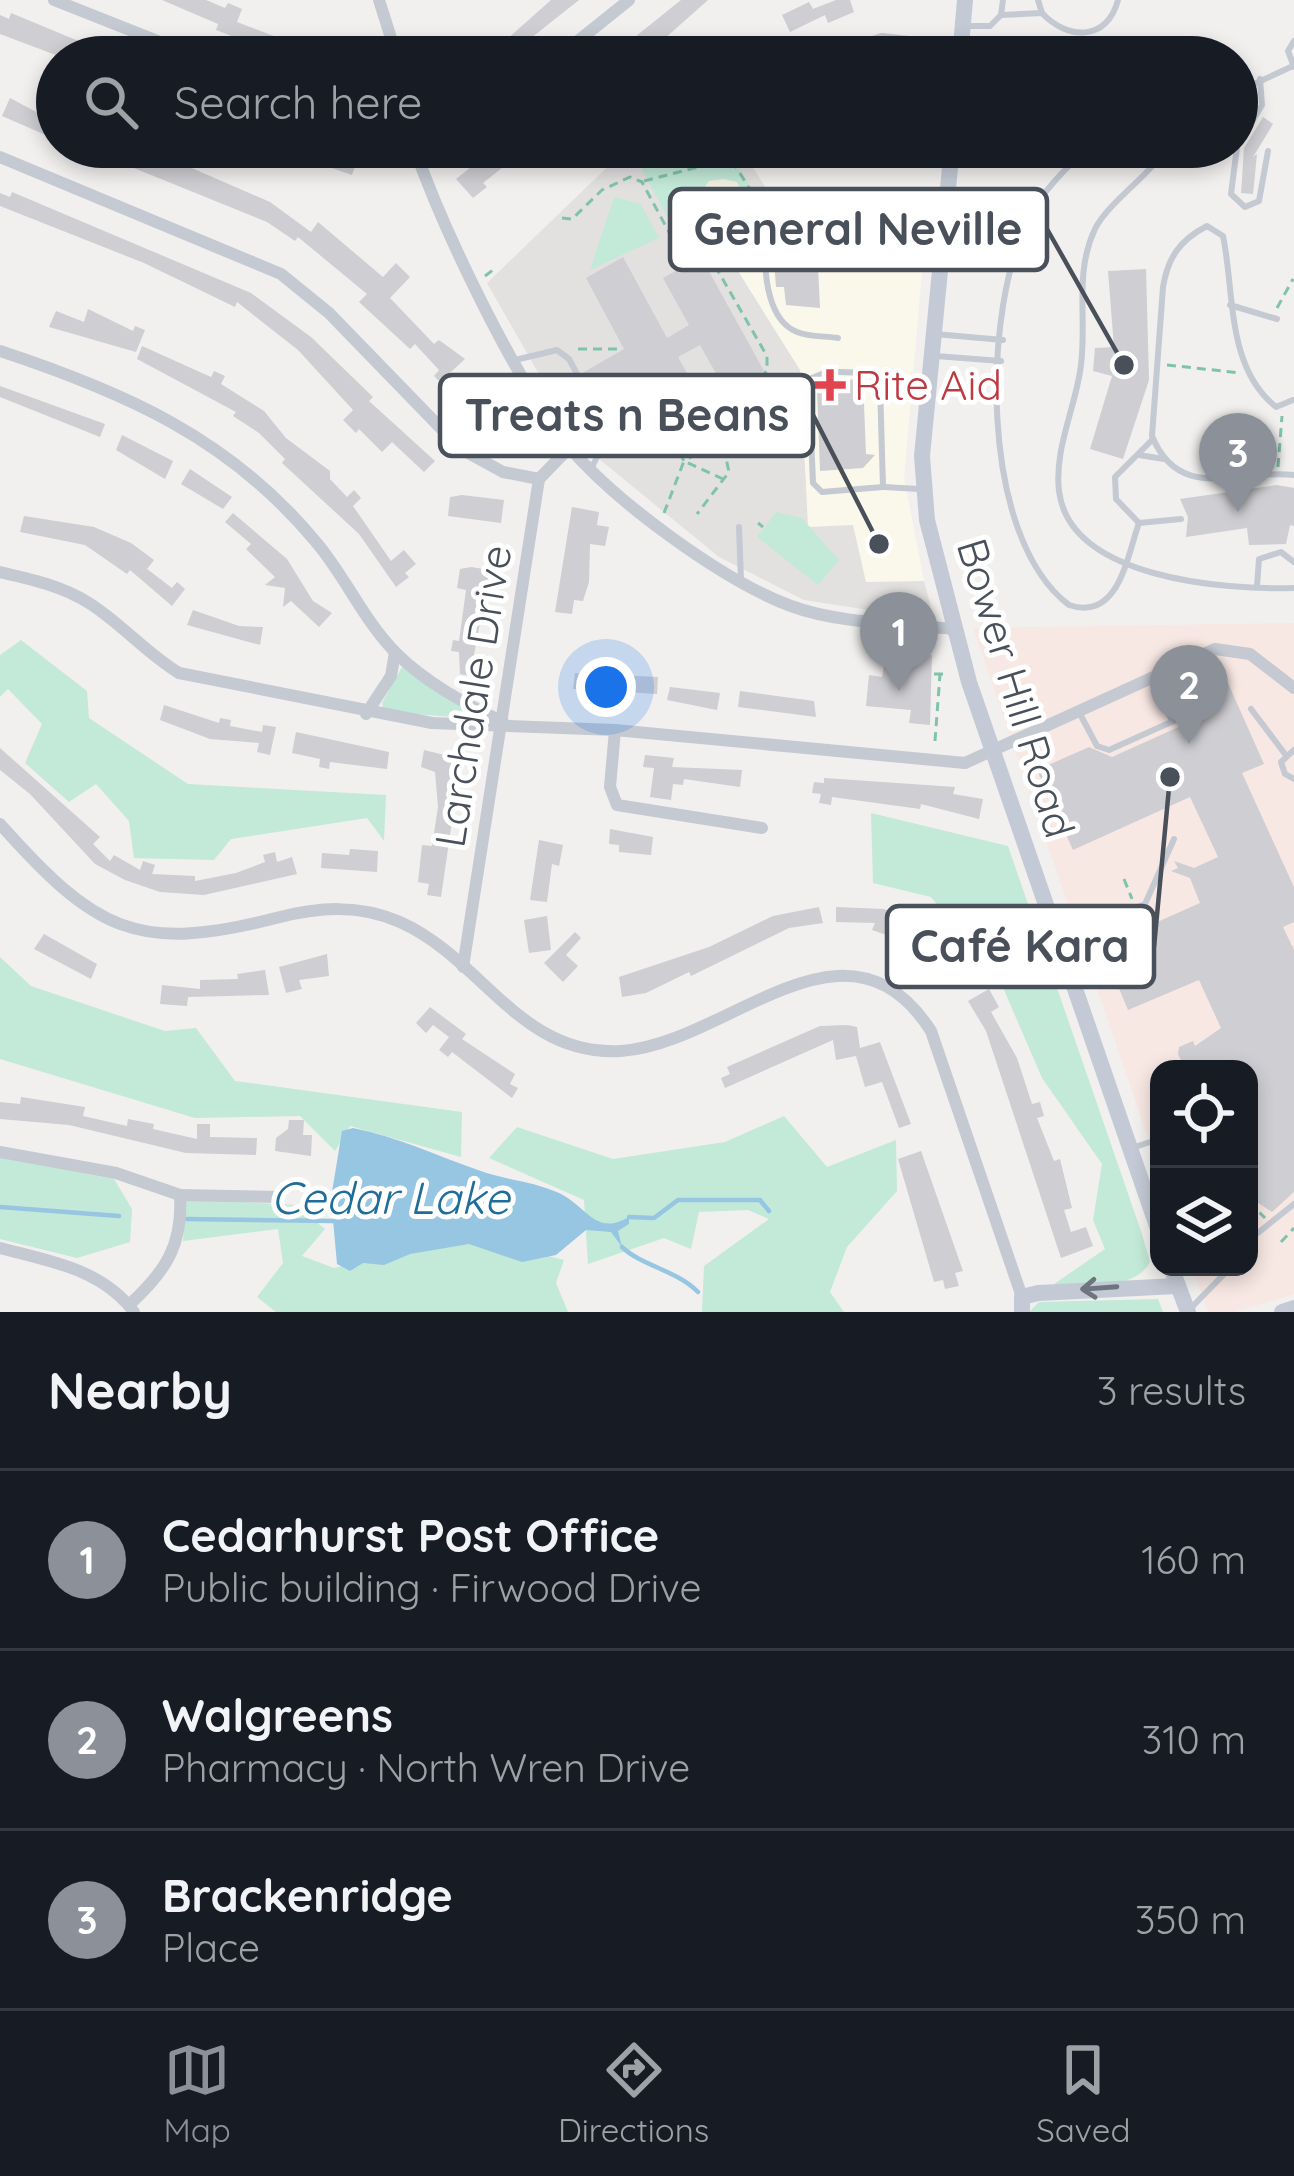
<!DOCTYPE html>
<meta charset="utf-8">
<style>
:root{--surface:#171b24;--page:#242831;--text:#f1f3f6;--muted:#9ea1a6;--line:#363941;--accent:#8c9099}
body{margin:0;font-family:Quicksand,sans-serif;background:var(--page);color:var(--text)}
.controls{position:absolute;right:36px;bottom:36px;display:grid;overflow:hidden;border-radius:24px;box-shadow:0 6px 18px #0003}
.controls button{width:108px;height:108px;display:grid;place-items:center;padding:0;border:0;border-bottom:3px solid var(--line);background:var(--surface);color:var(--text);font:60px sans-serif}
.you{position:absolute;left:606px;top:687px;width:42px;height:42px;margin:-30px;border:9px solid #fff;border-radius:50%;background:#1a73e8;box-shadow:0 0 0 18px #1a73e833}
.badge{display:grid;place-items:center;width:78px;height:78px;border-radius:50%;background:var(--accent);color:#fff;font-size:39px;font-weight:700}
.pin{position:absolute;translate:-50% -99px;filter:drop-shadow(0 3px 6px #0008)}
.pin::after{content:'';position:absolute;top:63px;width:42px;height:36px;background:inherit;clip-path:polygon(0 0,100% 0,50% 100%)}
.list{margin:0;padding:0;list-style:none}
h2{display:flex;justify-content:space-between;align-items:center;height:156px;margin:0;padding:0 48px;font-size:51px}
h2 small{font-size:39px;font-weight:400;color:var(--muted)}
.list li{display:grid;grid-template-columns:78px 1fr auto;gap:36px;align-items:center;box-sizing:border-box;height:180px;padding:0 48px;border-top:3px solid var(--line)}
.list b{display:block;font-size:45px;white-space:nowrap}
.list p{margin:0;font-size:39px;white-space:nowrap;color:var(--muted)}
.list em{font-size:39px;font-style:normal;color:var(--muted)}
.icon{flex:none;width:66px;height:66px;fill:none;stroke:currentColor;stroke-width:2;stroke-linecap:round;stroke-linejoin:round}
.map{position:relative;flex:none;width:1294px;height:1312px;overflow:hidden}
.search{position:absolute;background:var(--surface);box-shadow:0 6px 18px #0003;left:36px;right:36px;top:36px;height:132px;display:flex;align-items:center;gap:30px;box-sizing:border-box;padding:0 42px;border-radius:66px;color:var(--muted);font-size:45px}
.sheet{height:696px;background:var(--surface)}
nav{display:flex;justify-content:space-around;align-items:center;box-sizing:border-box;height:168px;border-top:3px solid var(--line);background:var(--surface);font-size:33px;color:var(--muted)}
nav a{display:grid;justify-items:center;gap:6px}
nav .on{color:var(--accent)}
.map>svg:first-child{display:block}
.commercial{fill:#faf8eb}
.education{fill:#e2e1e0}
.medical{fill:#f8e8e3}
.green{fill:#c3e9d8}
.sand{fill:#f1eee2}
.water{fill:#96c6e1}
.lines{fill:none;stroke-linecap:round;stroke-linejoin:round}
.stream{stroke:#96c6e1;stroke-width:4.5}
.building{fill:#ceced3}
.path{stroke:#80c3ac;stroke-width:3;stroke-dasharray:9 6;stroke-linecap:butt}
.lane{stroke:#c4c9d2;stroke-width:6}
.street{stroke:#c4c9d2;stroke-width:12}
.secondary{stroke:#c4cad5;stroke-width:16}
.oneway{stroke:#6f757f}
.health-dot{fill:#e0444e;stroke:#fff;stroke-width:4.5}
.labels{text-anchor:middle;stroke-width:10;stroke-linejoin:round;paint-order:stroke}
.health-label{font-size:42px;fill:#be3a42;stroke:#fff;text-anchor:start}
.street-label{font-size:42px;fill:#4a505a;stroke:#fff}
.water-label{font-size:45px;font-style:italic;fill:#1f6d98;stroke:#fff}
.leader{fill:none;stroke:#4a505a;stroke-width:4.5}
.callout-dot{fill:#4a505a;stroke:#fff;stroke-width:4.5}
.callout{fill:#fff;stroke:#4a505a;stroke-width:4.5}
.callout-label{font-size:45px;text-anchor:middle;font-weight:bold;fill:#4a505a}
</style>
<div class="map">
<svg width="1294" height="1312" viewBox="0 0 1294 1312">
<rect width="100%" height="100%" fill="#f1f0ef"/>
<path class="commercial" d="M783,215L786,220L926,226L904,478L924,581L866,583L808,528L800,371L726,252Z"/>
<path class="education" d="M628,147H740L783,215L726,252L800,370L808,527L853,525L866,582L924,581L931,607L921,618L804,600L719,557L577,441L487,283Z"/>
<path class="medical" d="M1294,623V1294L1235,1312H1208L1192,1267H1249V1069H1159V1170L973,628Z"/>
<g class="green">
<path d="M660,147H725L763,206L757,225L684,248L639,164Z"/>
<path d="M614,197L641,204L659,238L590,270Z"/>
<path d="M776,512L802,518L839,560L818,585L757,537Z"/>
<path d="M21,640L87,691L89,718L188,784L386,795L384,841L367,818L231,839L214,860L134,858L129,821L96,784L69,802L25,763L42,724L8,689L0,697V655Z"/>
<path d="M402,667L471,714L469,718L384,712L382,703Z"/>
<path d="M871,813L1008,846L1142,1234L1150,1262C1134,1292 1084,1283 1054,1284L1105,1249L1093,1220L1102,1164L1042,1078L1001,983L931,897L873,883Z"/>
<path d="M0,957L31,986L165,1031L196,1028L235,1081L462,1112L461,1157L350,1126L335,1151L300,1116L195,1118L0,1059Z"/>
<path d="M784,1116L827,1167L896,1140L897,1191L847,1247L830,1292L844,1312H702L704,1266L769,1219L748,1210L699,1212L691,1249L664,1238L588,1264L584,1200L489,1158L517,1127L613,1159L725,1142Z"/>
<path d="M0,1157L114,1179L132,1209L130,1242L77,1258L0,1239Z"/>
<path d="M186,1199L295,1205L325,1229L302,1256L334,1268L468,1236L564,1260L556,1283L568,1312H276L257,1297L283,1263L278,1229L183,1241Z"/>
<path d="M1158,1299L1163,1312H1029L1039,1302Z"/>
</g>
<path class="sand" d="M723,179L737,182L748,205L759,212L757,221L716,236C691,222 693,202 709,181Z"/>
<path class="water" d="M353,1128C398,1137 435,1155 478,1170C504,1180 533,1181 559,1193C587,1206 595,1237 629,1217V1224L618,1231L622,1247L611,1232L586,1230L556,1255L522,1262L469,1244L410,1254L384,1265L363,1263L350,1271L337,1264L331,1198L342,1131Z"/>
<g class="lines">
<g class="stream">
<path d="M0,1207L119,1216"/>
<path d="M629,1217L654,1218L678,1200H760L769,1211"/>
<path d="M187,1219L333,1221"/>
<path d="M622,1247C642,1266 676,1270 698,1292"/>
</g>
</g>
<g class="building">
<path d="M162,0H206L225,8L228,3L242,9L237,22L329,57H286L216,30L218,24Z"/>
<path d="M551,0H579L531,38L536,43L521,57H487Z"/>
<path d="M681,0H708L663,40L671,49L662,57L655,51L648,57L643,52L637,57H610Z"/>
<path d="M836,0H850L854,12L828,23L825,15L790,32L782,15L809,2L813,9Z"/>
<path d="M11,13L81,42L79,47L102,57H61L0,34V15L9,19Z"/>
<path d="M10,98L57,123V140L2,116Z"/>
<path d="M1263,117L1273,124L1253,157L1257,154L1253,194L1241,193L1244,148Z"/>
<path d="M82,147H134L158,157L166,147L175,151L171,159L270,202L311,232L318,222L383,277L396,263L410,277L390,298L434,344L439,340L465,359L440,382L434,376L439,370L415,344L410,349L359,302L367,294L298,237L295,241L267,222Z"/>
<path d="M319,147L357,161L352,175L274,148Z"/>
<path d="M505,147H528L483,183L487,187L473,198L456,179L492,150L496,154Z"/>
<path d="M12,192L251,293L311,337L373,397L369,401L435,461L424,472L392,442L382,452L359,429L356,433L343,420L353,410L298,350L237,302L235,307L144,263L0,206V193L10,197Z"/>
<path d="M791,230L826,232L818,266L820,308L786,305L784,287H776L773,249L786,248Z"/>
<path d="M623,257L667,338L689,325L663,278L701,257L764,371L727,393L700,345L678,357L723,438L685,458L644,384L604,407L584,372L624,349L586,278Z"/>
<path d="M1146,269L1149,380L1123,459L1090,449L1112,376L1093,371L1095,348L1114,347L1108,271Z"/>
<path d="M88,309L133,331L135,326L145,330L136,352L49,327L56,311L84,322Z"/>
<path d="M142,346L211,377L214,371L225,376L221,384L264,411L286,438L330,471V479L347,497L354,490L361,498L353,506L391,561L404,550L416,564L405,573L409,577L396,587L359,534L282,463L285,459L259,433L233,416L236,412L137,359Z"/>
<path d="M830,368H833L836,379L863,380L866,454L875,455L863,468L820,471L817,389L831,377Z"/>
<path d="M0,386L105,424L100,437L0,397Z"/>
<path d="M122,435L173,461L165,479L116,450Z"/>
<path d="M190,469L232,497L223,509L181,484Z"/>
<path d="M1277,485L1294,488V526L1290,525L1286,544L1249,545L1247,528L1186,537L1188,517L1180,499Z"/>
<path d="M462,495L504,500L501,523L448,516L450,497Z"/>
<path d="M572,507L599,512L597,525L609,527L605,546L590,544L589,582L583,601L574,600L572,614L555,612Z"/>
<path d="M233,513L287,559L313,601L332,613L319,627L291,601L283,607L285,588L265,585L275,577L246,549L251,544L225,522Z"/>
<path d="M24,516L94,527L131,543L154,560L147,569L172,588L177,582L185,589L172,606L130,570L127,574L85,545L20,532Z"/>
<path d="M471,567L490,570L470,676L460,674L459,652L451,651L453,640L459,641L466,590L457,588L460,569Z"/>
<path d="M193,610L239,626L263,627L260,645L187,625Z"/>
<path d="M887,651L932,655L930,725L909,723L911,710L866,706L869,675L882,677Z"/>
<path d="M575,673L658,677L657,694L573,689Z"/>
<path d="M1228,683L1264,764L1242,773L1294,887V922L1283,927L1294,950V1192L1272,1212L1249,1197V1069H1185L1178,1054L1179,1047L1193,1041L1195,1046L1221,1028L1199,980L1128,1010L1102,948L1143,929L1139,919L1151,914L1155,923L1200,903L1190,878L1171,871L1178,868L1174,861L1194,868L1218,857L1190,797L1073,850L1037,770L1089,747L1112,757L1192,721L1194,709L1174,708Z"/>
<path d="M670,687L720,693L717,710L667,700Z"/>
<path d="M740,691L814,701L816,717L738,707Z"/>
<path d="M164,705L219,723L220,718L231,720L230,726L262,732L263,725L276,727L270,755L257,752L259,743L210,739L160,720Z"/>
<path d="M296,732L389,752L387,769L330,762L329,769L319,767L320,759L292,753Z"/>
<path d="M0,748L100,837L93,844L110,861L114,855L140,870L143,861L155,865L152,874L195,876V881L236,873L265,862L263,855L275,852L277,862L292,857L297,874L204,895L160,892L125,880L95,864L30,794L0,770Z"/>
<path d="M424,750L461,759L441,897L427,895L429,884L418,882L422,845L432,846L438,807L435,772L421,767Z"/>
<path d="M645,755L674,758L672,767L742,770L740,787L684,779L683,785L673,784L671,800L650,797L654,768L643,767Z"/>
<path d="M824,778L955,787L953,794L983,799L979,819L921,804L920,809L832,797L831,805L819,803L821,794L812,793L814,782L824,783Z"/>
<path d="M610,829L653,837L651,855L619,852V845L609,844Z"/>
<path d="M539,840L563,845L559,866L552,864L547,902L530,900Z"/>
<path d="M350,849L378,851L377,872L321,868L322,853L349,855Z"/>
<path d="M819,907L823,923L789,928L691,976L689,972L646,993L622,997L619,977L709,947L773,916Z"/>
<path d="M836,907L884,909L906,917L898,939L872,930L875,923L836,922Z"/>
<path d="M547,916L551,950L529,953L524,920Z"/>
<path d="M921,929L977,974L963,989L936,958L934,961L910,946Z"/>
<path d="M575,932L581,938L566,955L578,966L563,982L544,963Z"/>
<path d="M44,934L97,964L91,979L34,949Z"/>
<path d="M327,954L329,976L299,980L302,989L286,993L279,967Z"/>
<path d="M265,970L269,995L188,997L187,1006L160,1004L162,985L200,989V980L238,979L237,974Z"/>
<path d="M989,989L999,1007L991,1012L1017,1058L1032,1104L1040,1102L1044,1116L1037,1118L1054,1161L1060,1159L1072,1208L1064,1210L1071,1232L1086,1227L1093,1246L1061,1258L986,1031L968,1001Z"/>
<path d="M430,1007L466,1034L462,1039L515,1074L510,1084L518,1088L512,1098L452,1052L448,1057L439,1050L449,1037L433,1025L426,1033L416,1023Z"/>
<path d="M847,1025L857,1027L860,1048L880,1042L911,1124L899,1128L882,1082L865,1087L856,1056L836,1060L833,1040L725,1088L721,1078L730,1074L727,1067L820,1026Z"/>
<path d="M21,1097L85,1107L83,1116L127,1126L128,1119L154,1124L153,1129L197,1139V1124H210V1137L257,1138L256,1155L186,1153L69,1125L0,1119V1102L20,1104Z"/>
<path d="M289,1120H304L303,1135H312L311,1156L275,1151L276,1138L288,1129Z"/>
<path d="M921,1151L963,1271L955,1273L959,1286L945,1289L943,1280L934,1282L898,1159Z"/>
</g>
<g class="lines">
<g class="path">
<path d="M644,181L733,158"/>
<path d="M562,218L572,219L602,190L630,177L642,182L685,262L718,243L722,248L768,218L736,167L738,147"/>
<path d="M721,250L718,271L767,356V371L759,378"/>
<path d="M485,276L493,270"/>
<path d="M1277,308L1293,279"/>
<path d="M578,349H622"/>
<path d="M1167,365L1241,373"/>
<path d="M555,409L588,418"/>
<path d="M604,409L643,387L684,461L722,440L729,472L697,514"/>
<path d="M723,438L739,388L759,378L773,425L769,427L739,388"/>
<path d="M1278,467L1282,416"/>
<path d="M664,513L684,461L723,479"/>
<path d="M758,523L763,527"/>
<path d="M934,674H947"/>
<path d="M935,741L940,674"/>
<path d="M1124,879L1132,899"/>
<path d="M1249,1218L1257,1210L1265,1218"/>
<path d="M1281,1242L1294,1228"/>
</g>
<g class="lane">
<path d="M1038,0L1042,13"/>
<path d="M1001,15L1003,0"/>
<path d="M966,26H990L1001,15L1042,13C1067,40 1107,42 1118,0"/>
<path d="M1294,41L1288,51L1294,67"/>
<path d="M1237,92L1293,66"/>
<path d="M1237,146L1262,105L1260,79"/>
<path d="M1090,147C1066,167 1045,188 1030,216C982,307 978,536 1069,605C1119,622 1127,556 1139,523"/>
<path d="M1163,147C1161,168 1110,199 1095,229C1074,273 1087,318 1081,365C1076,407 1054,448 1059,491C1070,579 1224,590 1294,588"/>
<path d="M1237,147L1231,194L1245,207L1259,201L1268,151"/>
<path d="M766,252C764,277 769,321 797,332C809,337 826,336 838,338"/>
<path d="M884,254L916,267H938"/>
<path d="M1230,305L1277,319"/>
<path d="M935,334L1003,340"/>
<path d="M936,356L1001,361"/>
<path d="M515,360L557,350L569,359L609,433L592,467"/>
<path d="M839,372L868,373L880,385L926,387"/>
<path d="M824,373L812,378L809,388L813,483L822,492L883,487L880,385"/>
<path d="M1293,400L1276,407C1226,367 1235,294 1223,236L1207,226C1180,240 1168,257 1163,287L1152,436C1180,504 1238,468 1294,475"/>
<path d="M1153,439L1115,477L1116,499L1139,523L1181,519"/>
<path d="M1139,455L1164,459"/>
<path d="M884,487L919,489"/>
<path d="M739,527L741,580"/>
<path d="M1257,586L1259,559L1281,552L1294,562"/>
<path d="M1153,681L1172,721"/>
<path d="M1251,709L1285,754"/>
<path d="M1079,712L1097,746L1109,750L1189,714"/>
<path d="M1294,750L1281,762L1285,774L1294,779"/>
<path d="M1062,938L1145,904L1174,839"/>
<path d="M1135,1147L1159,1139"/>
<path d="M1249,1240L1294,1204"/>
<path d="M1190,1309L1231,1267"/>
</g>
<g class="street">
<path d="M54,0L198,57"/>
<path d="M379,0L397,57"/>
<path d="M558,57L629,0"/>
<path d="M788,57L801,52L814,57"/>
<path d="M829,57L882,39L961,48"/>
<path d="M413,147L433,155L446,147"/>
<path d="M414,147C443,229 515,381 569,447C616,502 723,581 791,606C839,624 903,623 953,629"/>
<path d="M0,157L281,274L329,313L461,449L503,472L539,479"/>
<path d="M0,351C124,392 230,438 316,542C345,576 364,621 396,653C426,683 466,704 503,722"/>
<path d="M0,572C31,579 62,586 89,603C122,624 146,653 179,673L432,723L615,730L965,763L1215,649L1250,654L1294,688"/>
<path d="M366,714L391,676L395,652"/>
<path d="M615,730L610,787L617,805L762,828"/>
<path d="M0,824C95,930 135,954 276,918C319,907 359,904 400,922C483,959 520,1057 621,1051C728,1044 846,899 931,1031L1022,1297"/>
<path d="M463,967L539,479L570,447"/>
<path d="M0,1152L116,1173L180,1195"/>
<path d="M0,1248C50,1261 102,1269 134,1312"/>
<path d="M129,1305C165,1272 183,1246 180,1195L279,1197"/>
</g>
<g class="secondary">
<path d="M960,57L965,0"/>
<path d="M952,147L922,456L927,520L969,682L1159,1232"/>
<path d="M1171,1267L1188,1312"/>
<path d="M1022,1312V1297L1038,1293L1177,1286"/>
<path d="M1282,1312L1294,1308"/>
</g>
</g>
<defs><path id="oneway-shaft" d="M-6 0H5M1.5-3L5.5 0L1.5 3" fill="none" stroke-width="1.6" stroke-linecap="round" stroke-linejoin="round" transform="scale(3)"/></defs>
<use class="oneway" href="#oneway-shaft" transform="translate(1099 1288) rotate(176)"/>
<path class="health-dot" d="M824 367h12v12h12v12h-12v12h-12v-12h-12v-12h12z"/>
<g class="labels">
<g class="health-label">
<text x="854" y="400">Rite Aid</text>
</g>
<g class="street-label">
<text transform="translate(1016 688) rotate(73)" y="15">Bower Hill Road</text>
<text transform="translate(473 696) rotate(-81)" y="15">Larchdale Drive</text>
</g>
<g class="water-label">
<text x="390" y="1214">Cedar Lake</text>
</g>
</g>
<path class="leader" d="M1124 365L1047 229M879 544L813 415M1170 777L1154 947"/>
<g class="callout-dot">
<circle cx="1124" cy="365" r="12"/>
<circle cx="879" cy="544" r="12"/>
<circle cx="1170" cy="777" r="12"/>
</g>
<g class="callout">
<rect x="670" y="189" width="377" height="81" rx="12"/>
<rect x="440" y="375" width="373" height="81" rx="12"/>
<rect x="887" y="906" width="267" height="81" rx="12"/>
</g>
<g class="callout-label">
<text x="858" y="245">General Neville</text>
<text x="627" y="431">Treats n Beans</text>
<text x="1020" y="962">Café Kara</text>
</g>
</svg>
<div class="controls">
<button><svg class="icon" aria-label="locate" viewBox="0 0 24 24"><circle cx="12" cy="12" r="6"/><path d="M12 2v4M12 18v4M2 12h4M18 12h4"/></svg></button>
<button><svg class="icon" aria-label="layers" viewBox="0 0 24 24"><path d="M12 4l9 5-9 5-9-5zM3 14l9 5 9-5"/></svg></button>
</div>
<div class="you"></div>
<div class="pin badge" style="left:899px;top:691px">1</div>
<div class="pin badge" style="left:1189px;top:744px">2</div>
<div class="pin badge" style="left:1238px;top:512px">3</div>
<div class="search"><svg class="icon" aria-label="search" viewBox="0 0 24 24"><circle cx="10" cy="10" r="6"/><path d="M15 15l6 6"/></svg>Search here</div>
</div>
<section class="sheet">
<h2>Nearby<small>3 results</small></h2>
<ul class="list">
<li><span class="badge">1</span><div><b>Cedarhurst Post Office</b><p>Public building · Firwood Drive</p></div><em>160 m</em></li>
<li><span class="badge">2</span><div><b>Walgreens</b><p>Pharmacy · North Wren Drive</p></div><em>310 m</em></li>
<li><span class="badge">3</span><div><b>Brackenridge</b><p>Place</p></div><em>350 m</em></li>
</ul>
</section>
<nav>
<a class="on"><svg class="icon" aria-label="map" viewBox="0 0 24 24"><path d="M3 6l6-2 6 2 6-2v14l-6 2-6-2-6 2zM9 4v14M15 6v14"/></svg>Map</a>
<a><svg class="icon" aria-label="directions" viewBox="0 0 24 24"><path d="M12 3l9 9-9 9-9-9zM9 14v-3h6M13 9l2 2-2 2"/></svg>Directions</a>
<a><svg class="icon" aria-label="saved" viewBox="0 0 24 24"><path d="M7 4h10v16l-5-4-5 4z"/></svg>Saved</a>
</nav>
